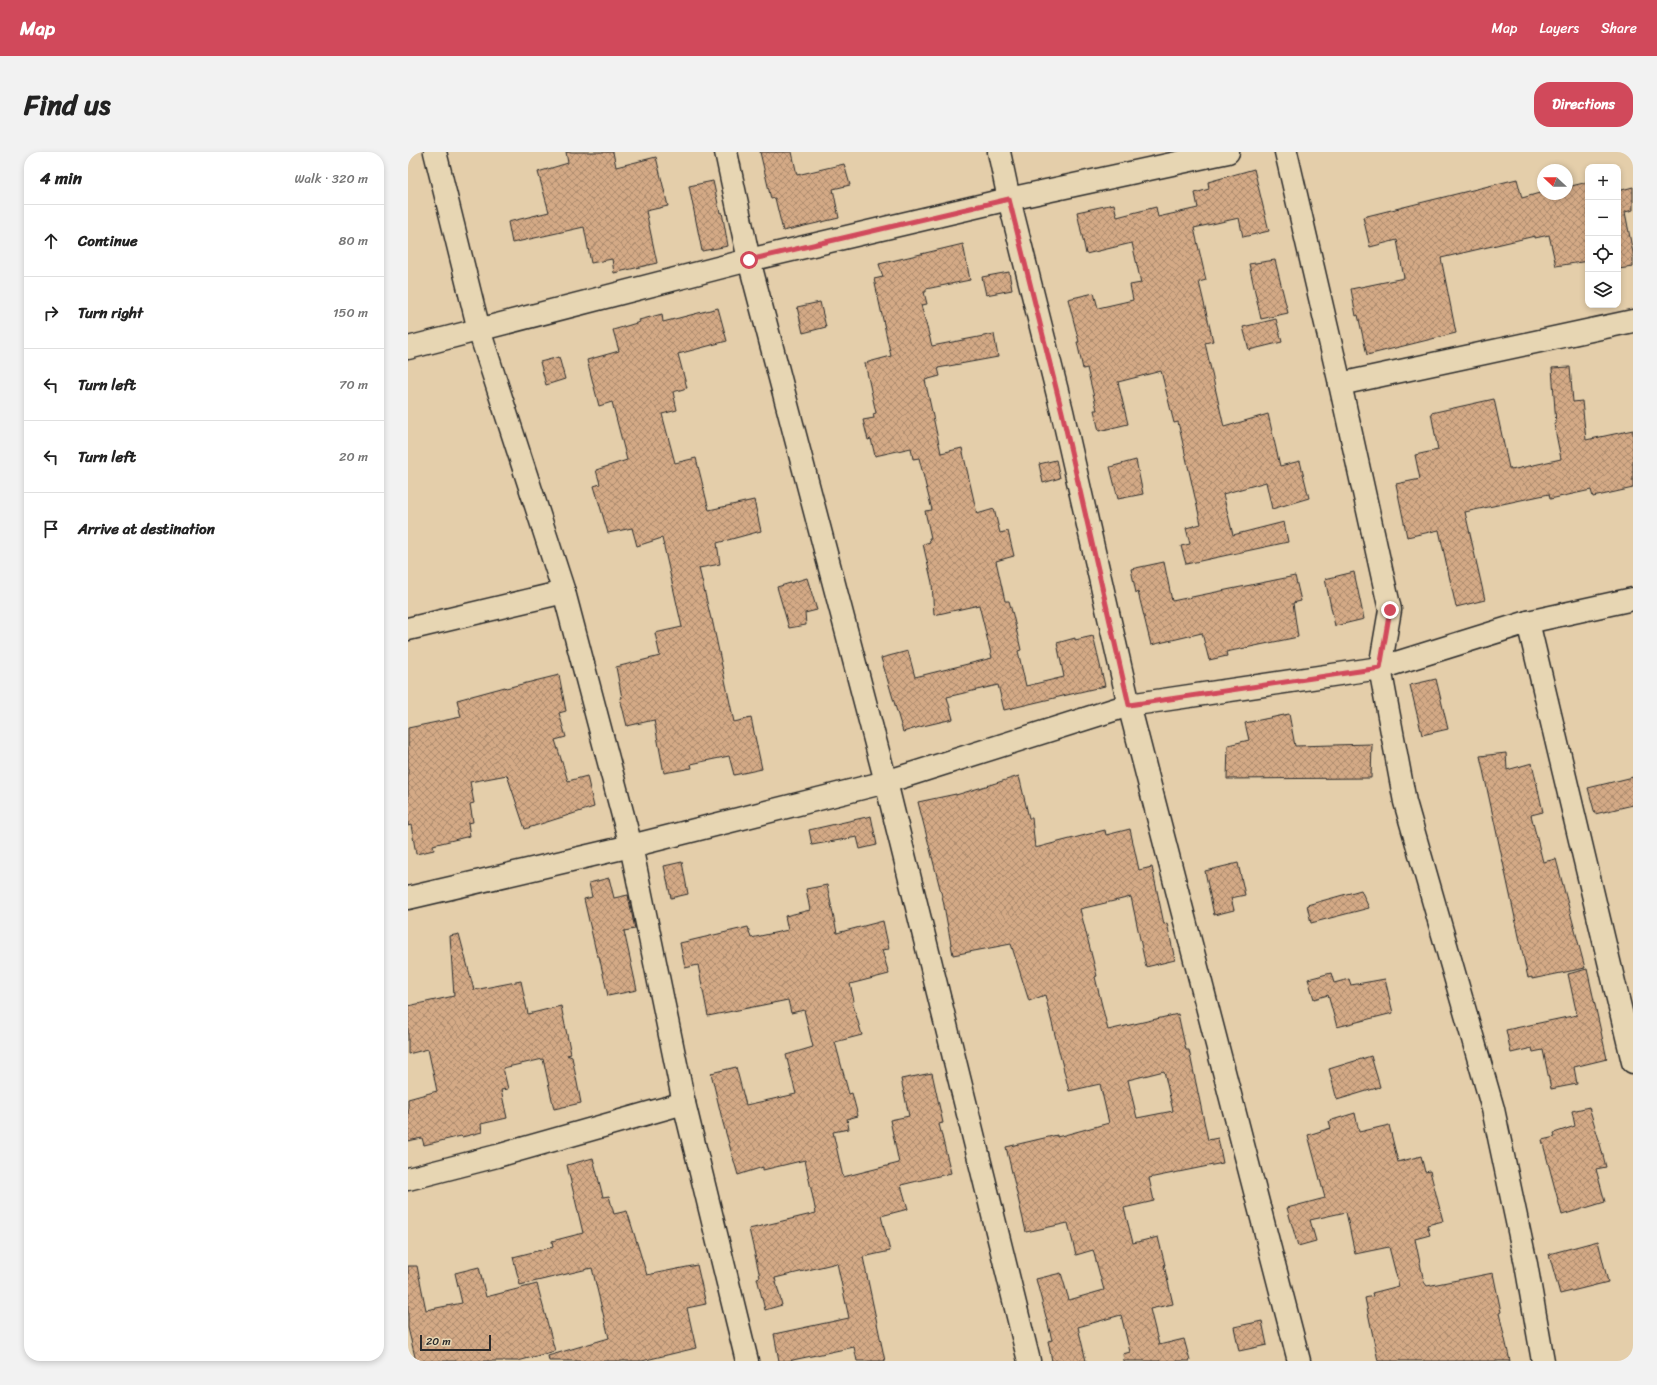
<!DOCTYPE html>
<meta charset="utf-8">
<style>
:root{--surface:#fff;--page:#f2f2f2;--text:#222;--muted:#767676;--line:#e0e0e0;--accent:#d1495b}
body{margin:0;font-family:Sriracha,sans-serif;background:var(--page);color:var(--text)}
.controls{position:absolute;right:12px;top:12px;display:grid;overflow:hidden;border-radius:8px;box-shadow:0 2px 6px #0003}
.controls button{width:36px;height:36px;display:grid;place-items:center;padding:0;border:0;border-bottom:1px solid var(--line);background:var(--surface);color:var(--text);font:20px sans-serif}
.compass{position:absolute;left:1129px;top:12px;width:36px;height:36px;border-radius:50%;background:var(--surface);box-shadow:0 2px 6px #0003;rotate:292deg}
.scale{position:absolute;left:12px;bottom:10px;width:71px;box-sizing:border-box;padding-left:4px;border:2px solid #2b2b2b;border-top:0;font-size:11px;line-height:14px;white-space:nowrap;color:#2b2b2b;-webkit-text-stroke:3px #e7d6b3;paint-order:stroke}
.stop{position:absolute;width:12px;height:12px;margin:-9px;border:3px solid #d1495b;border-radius:50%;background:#fff}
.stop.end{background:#d1495b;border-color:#fff;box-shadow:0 1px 4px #0008}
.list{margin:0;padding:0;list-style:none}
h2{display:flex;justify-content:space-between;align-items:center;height:52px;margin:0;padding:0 16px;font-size:17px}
h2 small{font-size:13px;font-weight:400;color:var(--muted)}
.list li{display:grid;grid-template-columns:26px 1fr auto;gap:12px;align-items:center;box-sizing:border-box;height:72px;padding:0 16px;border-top:1px solid var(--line)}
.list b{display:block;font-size:15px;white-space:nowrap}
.list em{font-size:13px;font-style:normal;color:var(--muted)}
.icon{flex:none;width:22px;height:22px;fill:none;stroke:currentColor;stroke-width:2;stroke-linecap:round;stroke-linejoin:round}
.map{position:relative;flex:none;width:1225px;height:1209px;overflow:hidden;border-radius:16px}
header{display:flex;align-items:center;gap:24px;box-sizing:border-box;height:56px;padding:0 20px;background:var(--accent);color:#fff}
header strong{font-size:19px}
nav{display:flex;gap:22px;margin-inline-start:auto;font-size:14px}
.intro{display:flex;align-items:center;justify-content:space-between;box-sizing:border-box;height:96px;padding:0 24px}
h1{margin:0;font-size:28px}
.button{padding:10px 18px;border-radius:16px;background:var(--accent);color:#fff;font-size:14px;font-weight:700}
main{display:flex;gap:24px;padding:0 24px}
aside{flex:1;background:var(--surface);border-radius:16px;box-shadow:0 2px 6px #0003}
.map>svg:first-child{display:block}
.building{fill:url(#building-cross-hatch);stroke:#2b2b2b;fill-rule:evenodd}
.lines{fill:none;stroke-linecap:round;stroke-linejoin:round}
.street-casing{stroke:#2b2b2b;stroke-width:25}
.street{stroke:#e7d6b3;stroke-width:22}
.route{stroke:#d1495b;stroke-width:5}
</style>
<header>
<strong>Map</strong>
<nav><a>Map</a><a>Layers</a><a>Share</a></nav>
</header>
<div class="intro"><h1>Find us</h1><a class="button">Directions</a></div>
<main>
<aside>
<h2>4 min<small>Walk · 320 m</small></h2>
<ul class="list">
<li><svg class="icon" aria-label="ahead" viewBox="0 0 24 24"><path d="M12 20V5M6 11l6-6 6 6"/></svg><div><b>Continue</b></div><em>80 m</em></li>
<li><svg class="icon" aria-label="right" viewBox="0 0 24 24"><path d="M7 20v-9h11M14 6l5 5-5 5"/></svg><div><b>Turn right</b></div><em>150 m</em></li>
<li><svg class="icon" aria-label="left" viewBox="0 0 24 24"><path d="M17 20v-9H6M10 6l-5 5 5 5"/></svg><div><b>Turn left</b></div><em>70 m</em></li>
<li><svg class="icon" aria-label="left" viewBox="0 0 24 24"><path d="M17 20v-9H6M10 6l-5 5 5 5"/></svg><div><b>Turn left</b></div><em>20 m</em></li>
<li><svg class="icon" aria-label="arrive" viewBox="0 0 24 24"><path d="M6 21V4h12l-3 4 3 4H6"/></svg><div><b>Arrive at destination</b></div></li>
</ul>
</aside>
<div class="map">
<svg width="1225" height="1209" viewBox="0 0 1225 1209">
<defs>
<pattern id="building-cross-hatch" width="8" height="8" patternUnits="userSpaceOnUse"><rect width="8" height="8" fill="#d4aa86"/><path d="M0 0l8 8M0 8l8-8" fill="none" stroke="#ac8b6e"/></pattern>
</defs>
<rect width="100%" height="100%" fill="#e4ceaa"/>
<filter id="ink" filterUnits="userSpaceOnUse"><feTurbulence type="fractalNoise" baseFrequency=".025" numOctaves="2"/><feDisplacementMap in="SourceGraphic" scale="8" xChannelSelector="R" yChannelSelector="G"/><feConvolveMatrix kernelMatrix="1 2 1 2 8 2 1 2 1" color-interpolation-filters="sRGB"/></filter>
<g filter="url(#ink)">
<g class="building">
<path d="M158,0H205L208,15L248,5L260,54L238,59L249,111L206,121L204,107L183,111L176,75L104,91L100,70L141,60L130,20L160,11Z"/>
<path d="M352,0H384L389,23L436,12L442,33L425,37L431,66L375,79L367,46L363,47Z"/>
<path d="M846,17L861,79L835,85L831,66L786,76L798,128L791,130L805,189L797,191L816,275L860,262L872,314L892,309L901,346L864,357L858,330L815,342L825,383L876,370L880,390L778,412L773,394L782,392L778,376L793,372L770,270L766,271L753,219L710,230L720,272L691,279L686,258H689L679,216L675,217L669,190H671L660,147L686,141L690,156L725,148L722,133L733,131L724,91L678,102L669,60L706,52L709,65L748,55L750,65L790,56L787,41L801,37L800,30Z"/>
<path d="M1109,27L1114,46L1135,40V42H1159V35L1180,30V109L1148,114L1141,83L1127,86V84L1033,106L1048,181L959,203L950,163L948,164L943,137L996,126L989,88L962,95L955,65Z"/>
<path d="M305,29L312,61L314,60L320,94L294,99L281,34Z"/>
<path d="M1225,35V58L1217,60L1225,101V115L1210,117V39Z"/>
<path d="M555,92L562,128L518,137V140H516L519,152L513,153L524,194L586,182L590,205L530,216L532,224L517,228L533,301L554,296L569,362L586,357L592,381L600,379L606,404L588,409L597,449H601L605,463L613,498L610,499L618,534L656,525L649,491L667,486V488L685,484L697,534L596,558L590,533L539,545L545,567L515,574L495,580L473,506L500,499L507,525L584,506L571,453L526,463L524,431L515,392L522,390L521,386H523L517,359L524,358L511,306L505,307L503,296L467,304L463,287L460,288L455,268L466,266L465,262L468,261L457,211L483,204L466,127L475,125L471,112Z"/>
<path d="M867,108L880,161L853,167L841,112Z"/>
<path d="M601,120L604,138L578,143L574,125Z"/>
<path d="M412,150L418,175L395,181L389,155Z"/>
<path d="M310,156L319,189L270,202L279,236L265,240L269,258L254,262L267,311L288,306L301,358L346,348L353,379L309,391L312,412L291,416L303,467H304L326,570L343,566L354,617L326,623L321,604L283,612L284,616L256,621L246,568L219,574L212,546H214L208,515L252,504L247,481L274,475L254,386L229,394L224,376L200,381L186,334L192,332L188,318L219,308L204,250L191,254L179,208L211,199L205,178L232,170L231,168L254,162L255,170Z"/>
<path d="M868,167L874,190L841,198L835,175Z"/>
<path d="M151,205L157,227L138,233L132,210Z"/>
<path d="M1162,215L1165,250L1174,249L1178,288L1225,278V336L1185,345L1183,338L1142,347L1141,342L1057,360L1077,448L1048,455L1031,378L999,385L988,332L1012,327L1007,303L1030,298L1023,261L1086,247L1101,316H1102L1103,318L1153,307L1146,272H1148L1144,216Z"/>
<path d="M648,308L652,326L635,331L631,312Z"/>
<path d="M728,308L735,342L710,347L702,315Z"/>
<path d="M756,410L764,449L887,424L893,449L885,451L890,485L818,500L819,504L801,508L794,481L743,493L730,440L728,441L723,417Z"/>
<path d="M946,420L956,467L927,474L917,427Z"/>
<path d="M399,426L409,458L397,461L398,473L381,476L369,435Z"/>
<path d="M151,523L158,559L151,561L158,585L147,588L160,629L179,624L186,655L117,677L99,623L62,630L66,651L62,652L65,670L60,671L62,684L25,693L26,698L8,702L3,673L0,674V576L53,565L49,548L97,535L98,536Z"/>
<path d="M1028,527L1040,577L1014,583L1002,533Z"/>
<path d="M881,562L887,594L964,592L963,626L819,627L820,593L841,588L837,571Z"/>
<path d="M1098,601L1099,618L1124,611L1135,660L1123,663L1135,710L1148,707L1177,816L1124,827V825L1120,826L1072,604Z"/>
<path d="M611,624L621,666H624L627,696L697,678L698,683L722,677L731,718L744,715L756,772L759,771L767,808L738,815L723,745L672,757L689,824L687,825L700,878L770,862L778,898H781L800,988L810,986L815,1011L741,1026L746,1049L716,1056L725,1091L750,1085L757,1113H756L765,1152L742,1157L751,1193L776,1187L782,1209H716L715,1202L722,1200L713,1163L670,1175L678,1209H644L640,1189L644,1188L628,1127L653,1121L661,1148L696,1138L685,1098L668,1103L660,1071L618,1080L598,995L649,983V985L701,971L692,932L661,939L637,843L621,849L603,792L545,803L535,748L510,650L548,642V643ZM756,919L765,959L729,966L720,928Z"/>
<path d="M1225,625V653L1187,662L1180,636Z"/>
<path d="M463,664L469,693L452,697L449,685L404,693L401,678Z"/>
<path d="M274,710L280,742L263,746L256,714Z"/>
<path d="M830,711L837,743L823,746L826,758L806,763L797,719Z"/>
<path d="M201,726L206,746L220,743L227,777L216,779L229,838L200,844L191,804H189L176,747L184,745L181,731Z"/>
<path d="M419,733L429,781L475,769L481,797L474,798L481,822L442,832L446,849H444L454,883L427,890L441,942L444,941L450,964L439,967L441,977L425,980L435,1025L491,1011L482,968L501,964L493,927L524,921L535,971L531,972L543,1021L493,1033L500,1057L473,1064L482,1099L455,1105L477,1209H449L446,1195L380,1209H371L366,1182L441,1166L429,1111L367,1126L374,1153L357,1158L349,1126L352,1125L341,1077L408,1061L397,1008L355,1018V1015L330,1023L315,971L303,921L328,915L338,953L388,942L378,903L405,895L396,858L383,861L380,848L300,864L290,813L277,816L272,791L340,775L343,786L380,778L377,764L402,758L398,737Z"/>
<path d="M953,738L961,756L903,771L899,753Z"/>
<path d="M51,782L66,838L113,829L120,862L153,854L163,902L159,903L164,905L173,951L146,957L135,907L95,916L100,937L93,938L99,966L73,972L74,980L54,985L53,984L16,993L14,986L0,989V947L29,939L20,897L0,902V854L46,844L42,784Z"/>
<path d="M1179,817L1199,907L1166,915L1169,932L1143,937L1135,898L1125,900L1124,896L1103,901L1098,878L1169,863L1160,822Z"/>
<path d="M923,821L926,831L941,827L943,833L977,827L985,861L929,875L920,843L906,847L900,827Z"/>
<path d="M963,904L972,935L929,948L921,917Z"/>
<path d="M1181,955L1191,988L1198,1015L1188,1017L1197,1050L1154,1063L1134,988L1147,985L1146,981L1167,974L1164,959Z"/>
<path d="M947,961L951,980L981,973L990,1010L1013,1004L1017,1020L1022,1019L1035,1069L1019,1073L1022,1083L1007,1087L1016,1130L1019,1134L1085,1121L1093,1160L1091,1161L1102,1209H970L957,1146L965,1144L964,1141L991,1134L981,1095L947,1102L938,1060L902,1068L908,1089L890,1094L879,1056L917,1046L900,983L923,976L921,969Z"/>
<path d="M185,1006L195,1045L201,1044L206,1062L219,1059L239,1123L289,1113L298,1152L279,1156L288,1196L234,1209H141L140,1204L201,1186L184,1116L112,1133L105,1105L145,1095L144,1089L175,1081L159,1013Z"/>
<path d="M1190,1089L1200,1130L1152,1142L1141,1102Z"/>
<path d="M0,1114H9L18,1158L54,1151L47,1121L71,1115L78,1145L129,1132L147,1199L110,1209H8L0,1176Z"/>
<path d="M854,1169L859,1193L831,1199L826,1175Z"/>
</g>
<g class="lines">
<g class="street-casing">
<g id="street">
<path d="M27,0L71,178L156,440L223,694L276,951L339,1209"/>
<path d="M318,0L341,108L478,630L621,1209"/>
<path d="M591,0L601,47L654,259L721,553L891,1209"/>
<path d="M878,0L932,232L982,458L972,516L997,650L1085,957L1118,1112L1135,1209"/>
<path d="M0,196L341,108L601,47L820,0"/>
<path d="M932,232L1225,169"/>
<path d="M1120,470L1225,910"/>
<path d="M0,477L156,440"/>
<path d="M0,746L223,694L478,630L721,553L972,516L1120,470L1225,447"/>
<path d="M0,1027L89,1004L276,951"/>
</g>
</g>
<use href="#street" class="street"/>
</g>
</g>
<g class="lines" filter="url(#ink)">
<path class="route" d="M341,108L601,47L654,260L721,553L972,516L982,458"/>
</g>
</svg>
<div class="controls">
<button>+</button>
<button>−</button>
<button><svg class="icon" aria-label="locate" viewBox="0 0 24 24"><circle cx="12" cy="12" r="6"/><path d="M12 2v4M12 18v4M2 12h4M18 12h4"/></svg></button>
<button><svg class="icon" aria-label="layers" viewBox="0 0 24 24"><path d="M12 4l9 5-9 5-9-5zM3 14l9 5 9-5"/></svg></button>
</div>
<svg class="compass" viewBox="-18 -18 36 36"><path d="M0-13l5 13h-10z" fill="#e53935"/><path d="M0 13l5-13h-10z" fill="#767676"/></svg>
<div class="scale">20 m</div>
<div class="stop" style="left:341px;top:108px"></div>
<div class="stop end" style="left:982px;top:458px"></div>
</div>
</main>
